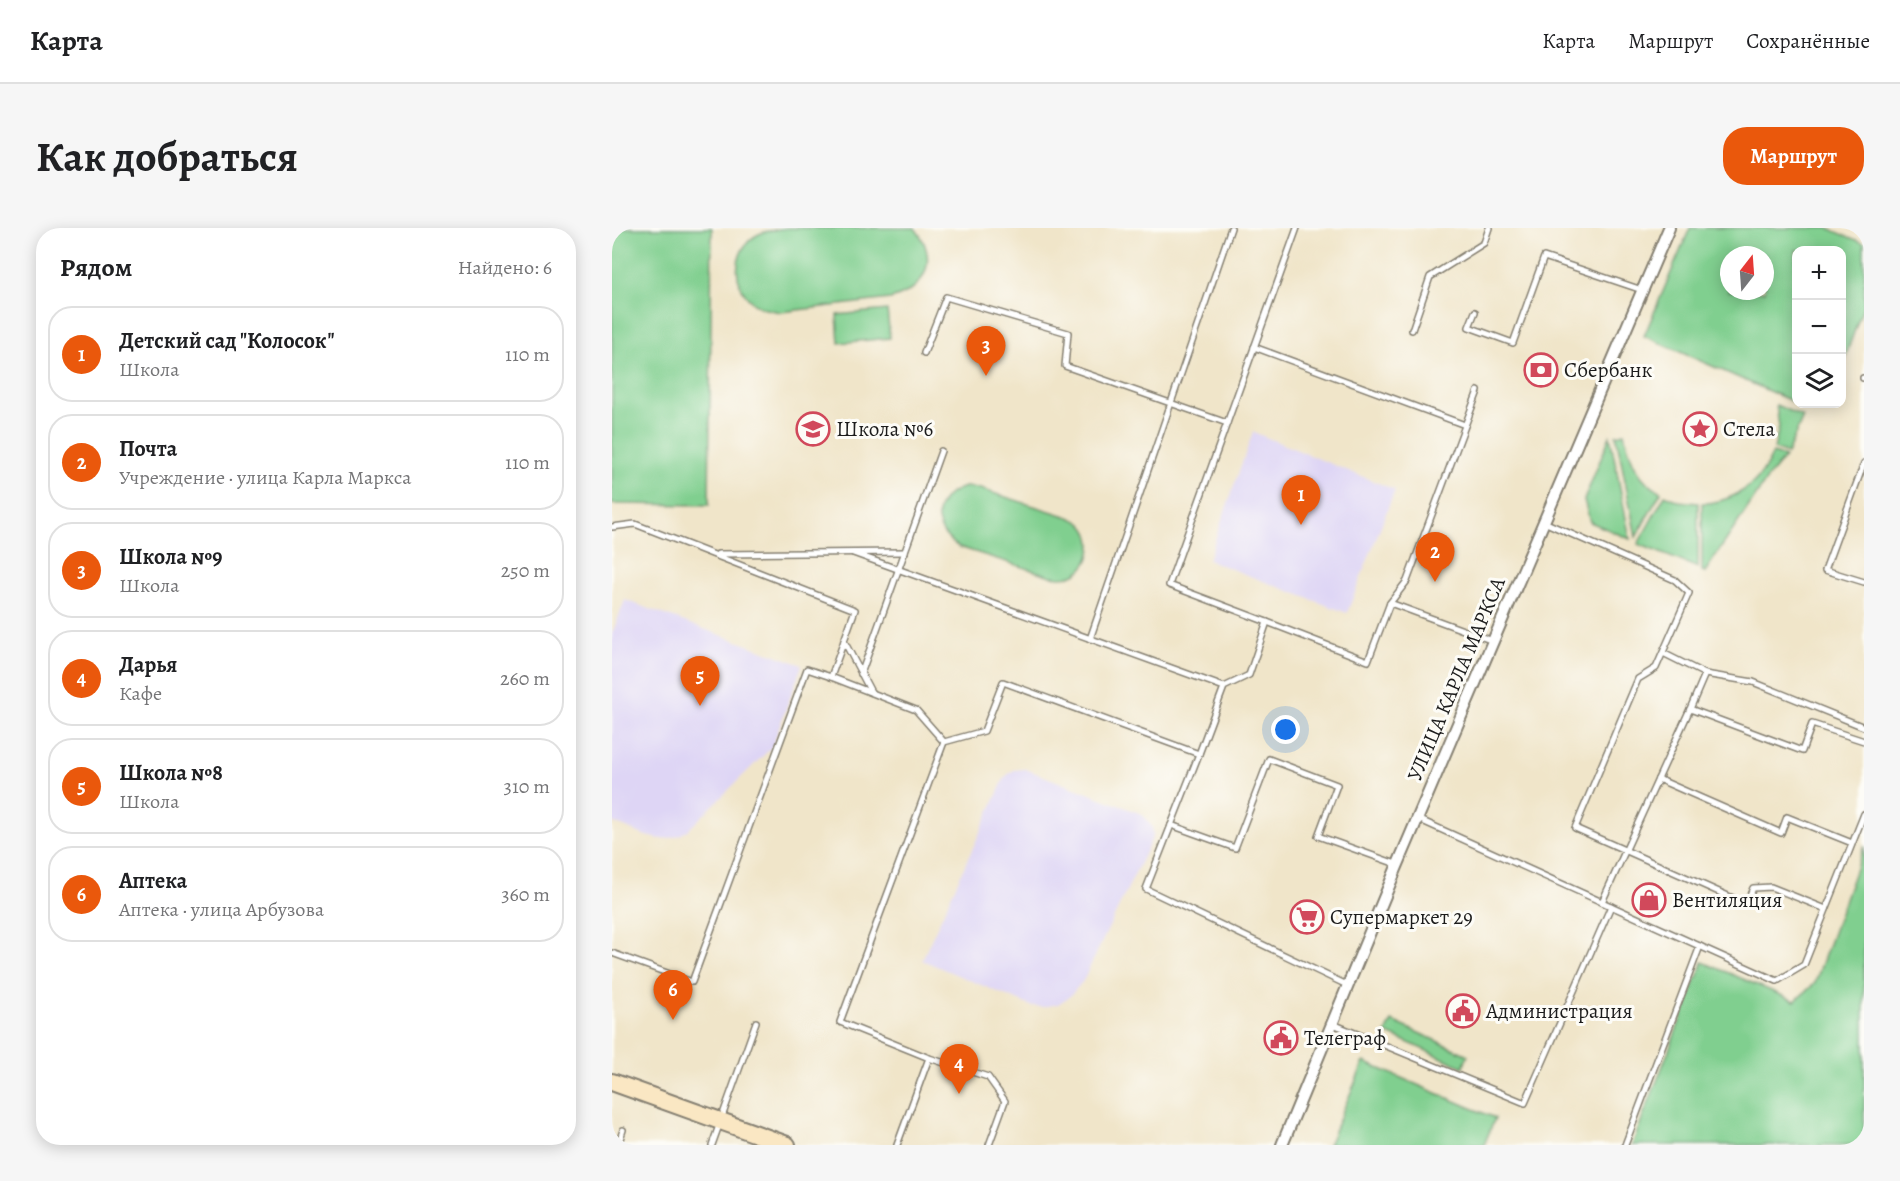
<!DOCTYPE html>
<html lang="ru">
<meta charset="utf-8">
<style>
:root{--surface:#fff;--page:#f6f6f6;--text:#202124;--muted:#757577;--line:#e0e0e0;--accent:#ea580c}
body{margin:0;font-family:Alegreya,serif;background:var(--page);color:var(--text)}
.controls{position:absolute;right:18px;top:18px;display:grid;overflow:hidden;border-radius:12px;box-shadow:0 3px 15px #0003}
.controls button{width:54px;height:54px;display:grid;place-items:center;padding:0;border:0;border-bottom:2px solid var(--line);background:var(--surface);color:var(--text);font:30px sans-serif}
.compass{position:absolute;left:1108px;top:18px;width:54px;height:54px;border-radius:50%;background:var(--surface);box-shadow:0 3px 15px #0003;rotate:17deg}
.you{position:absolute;left:674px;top:502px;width:21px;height:21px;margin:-15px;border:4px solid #fff;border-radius:50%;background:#1a73e8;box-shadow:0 0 0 9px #1a73e833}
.badge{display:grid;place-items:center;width:39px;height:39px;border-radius:50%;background:var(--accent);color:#fff;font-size:20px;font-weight:700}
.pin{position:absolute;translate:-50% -50px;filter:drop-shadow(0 2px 3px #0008)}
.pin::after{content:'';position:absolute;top:32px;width:21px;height:18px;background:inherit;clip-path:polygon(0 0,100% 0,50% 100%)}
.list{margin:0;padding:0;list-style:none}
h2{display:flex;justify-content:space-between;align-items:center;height:78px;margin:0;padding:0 24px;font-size:26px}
h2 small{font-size:20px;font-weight:400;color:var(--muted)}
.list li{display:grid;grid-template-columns:39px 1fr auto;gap:18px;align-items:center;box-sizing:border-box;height:96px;margin:0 12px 12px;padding:0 12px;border:2px solid var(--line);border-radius:24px}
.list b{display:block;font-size:22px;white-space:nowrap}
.list p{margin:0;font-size:20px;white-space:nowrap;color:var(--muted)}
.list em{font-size:20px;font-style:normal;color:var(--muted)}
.icon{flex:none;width:33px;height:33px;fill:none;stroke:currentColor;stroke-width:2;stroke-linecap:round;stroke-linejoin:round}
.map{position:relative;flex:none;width:1252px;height:917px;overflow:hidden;border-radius:24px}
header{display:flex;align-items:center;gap:36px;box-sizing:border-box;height:84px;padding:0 30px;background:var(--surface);border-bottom:2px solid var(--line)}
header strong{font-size:28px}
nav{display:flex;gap:33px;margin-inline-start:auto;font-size:21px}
.intro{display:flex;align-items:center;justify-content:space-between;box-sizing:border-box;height:144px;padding:0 36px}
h1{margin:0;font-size:42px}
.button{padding:15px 27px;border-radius:24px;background:var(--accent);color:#fff;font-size:21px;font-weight:700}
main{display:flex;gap:36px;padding:0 36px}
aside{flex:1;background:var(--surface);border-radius:24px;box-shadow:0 3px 15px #0003}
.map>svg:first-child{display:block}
.built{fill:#ded5f5}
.green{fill:#80cf8f;stroke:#4e7656;stroke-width:1.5;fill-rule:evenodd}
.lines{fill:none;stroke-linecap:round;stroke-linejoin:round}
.lane-casing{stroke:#868072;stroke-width:8}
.street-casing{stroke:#868072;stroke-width:14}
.secondary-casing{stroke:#868072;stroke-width:20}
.lane{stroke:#fff;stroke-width:5}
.street{stroke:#fff;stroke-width:10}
.secondary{stroke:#fae7c3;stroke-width:16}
.labels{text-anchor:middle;stroke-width:6;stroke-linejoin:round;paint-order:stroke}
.poi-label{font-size:21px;fill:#1c1c1c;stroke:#fdfcf7;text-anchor:start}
.street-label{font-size:21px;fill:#1c1c1c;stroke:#fdfcf7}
</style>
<header>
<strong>Карта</strong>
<nav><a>Карта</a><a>Маршрут</a><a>Сохранённые</a></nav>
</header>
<div class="intro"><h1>Как добраться</h1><a class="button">Маршрут</a></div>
<main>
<aside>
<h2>Рядом<small>Найдено: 6</small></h2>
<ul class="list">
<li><span class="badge">1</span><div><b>Детский сад &quot;Колосок&quot;</b><p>Школа</p></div><em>110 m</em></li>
<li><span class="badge">2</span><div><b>Почта</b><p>Учреждение · улица Карла Маркса</p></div><em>110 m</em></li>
<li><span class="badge">3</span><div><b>Школа №9</b><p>Школа</p></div><em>250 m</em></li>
<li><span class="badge">4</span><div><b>Дарья</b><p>Кафе</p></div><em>260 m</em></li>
<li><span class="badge">5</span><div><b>Школа №8</b><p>Школа</p></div><em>310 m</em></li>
<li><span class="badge">6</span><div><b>Аптека</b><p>Аптека · улица Арбузова</p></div><em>360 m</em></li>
</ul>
</aside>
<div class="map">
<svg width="1252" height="917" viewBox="0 0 1252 917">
<rect width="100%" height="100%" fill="#fdfcf7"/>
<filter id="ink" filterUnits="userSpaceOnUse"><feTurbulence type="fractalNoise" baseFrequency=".0167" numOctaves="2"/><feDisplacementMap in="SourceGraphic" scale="12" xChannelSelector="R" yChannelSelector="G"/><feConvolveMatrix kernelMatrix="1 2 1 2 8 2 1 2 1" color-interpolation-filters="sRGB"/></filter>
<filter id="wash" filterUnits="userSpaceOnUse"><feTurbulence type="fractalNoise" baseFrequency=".008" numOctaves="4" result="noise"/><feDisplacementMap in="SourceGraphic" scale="24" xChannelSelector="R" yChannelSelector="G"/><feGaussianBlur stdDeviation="1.35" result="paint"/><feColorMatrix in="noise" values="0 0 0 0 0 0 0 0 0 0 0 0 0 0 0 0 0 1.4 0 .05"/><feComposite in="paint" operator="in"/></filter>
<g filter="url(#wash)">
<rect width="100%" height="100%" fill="#f0e5c9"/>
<g class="built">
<path d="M641,204L783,262L735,385L596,332Z"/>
<path d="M13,372L190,437L160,519L76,602L68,607L58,610L49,611L34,608L0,594V406Z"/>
<path d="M413,541L530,586L540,599L541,608L471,753L458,768L446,776L431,779L419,778L310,732L393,549L402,542Z"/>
</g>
<g class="green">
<path d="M0,0H100L97,277L0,276Z"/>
<path d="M175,0H303C327,31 315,61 278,71L169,84C158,82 147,81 139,73C118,55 122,18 147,6C155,2 166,1 175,0Z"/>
<path d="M1078,0H1215L1252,15V76L1230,138V22H1184V175L1032,108ZM1117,27H1153V63H1117Z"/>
<path d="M275,82L278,110L227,115L225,87Z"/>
<path d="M1164,177L1191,189L1175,226L1162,221L1167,199Z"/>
<path d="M1012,205C1018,230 1025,252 1049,264L1024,309L1004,207Z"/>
<path d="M998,208L1018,311L978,294L972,272Z"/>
<path d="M1161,225L1173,229L1157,248L1093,344L1090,343V275C1110,276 1137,263 1149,246C1154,240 1157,232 1161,225Z"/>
<path d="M353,259L365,260L457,289C461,291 467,293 470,296C485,310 480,337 463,346C455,350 447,349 439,348L347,319C317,301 319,269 353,259Z"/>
<path d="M1053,267L1066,273L1086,275V340L1026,316Z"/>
<path d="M1252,618V917H1020L1091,734L1183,773L1203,755Z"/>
<path d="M780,793L856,827L851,839L774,805Z"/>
<path d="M752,834L883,890L872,917H716Z"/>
</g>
</g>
<g filter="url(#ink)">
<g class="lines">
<g class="lane-casing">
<g id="lane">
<path d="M863,84L857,99L901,115L932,29L1030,62"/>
<path d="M800,102L818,49L872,15L877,0"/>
<path d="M642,119L853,197"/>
<path d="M312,125L334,69L456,105L453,138L615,195"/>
<path d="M1251,150H1252"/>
<path d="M1252,235L1213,342L1252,354"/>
<path d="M932,294L1063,352L1077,365L1044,440L1026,451L963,600L1134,676L1141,660L1159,659L1214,681"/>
<path d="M0,299L23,296L243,382L219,449L195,441L80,754L0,725"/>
<path d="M241,325L612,459"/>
<path d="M106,326L293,324"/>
<path d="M778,375L795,353L866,163"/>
<path d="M655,394L756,433L778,375L881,413"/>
<path d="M478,411L619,0"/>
<path d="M232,413L259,464"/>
<path d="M1051,425L1093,446L1141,454L1252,499"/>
<path d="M249,446L329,223"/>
<path d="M219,449L304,482L332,514L228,794L317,830L285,917"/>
<path d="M1078,481L1093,446"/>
<path d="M332,514L372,503L391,454L587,526L612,459L637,447L655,394L557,357L685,0"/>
<path d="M587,526L534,661L737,758"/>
<path d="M1046,551L1169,605L1175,589L1240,615"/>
<path d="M806,591L1165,753L1192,737L1252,586"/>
<path d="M559,597L623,620L657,531L725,557L706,608L787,637"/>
<path d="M990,674L1078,481L1190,523L1200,496L1252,513"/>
<path d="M721,796L913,875L999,678"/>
<path d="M317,830L376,849L393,873L377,917"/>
<path d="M6,917L11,902"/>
<path d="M100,917L144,794"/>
<path d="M1013,917L1088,718"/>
</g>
</g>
<g class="street-casing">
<path id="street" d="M670,917L784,641L1057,0"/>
</g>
<g class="secondary-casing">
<path id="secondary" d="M0,854L175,917"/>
</g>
<use href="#lane" class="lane"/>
<use href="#street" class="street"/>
<use href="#secondary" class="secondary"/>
</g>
</g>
<defs>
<g id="bank-ring" transform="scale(1.725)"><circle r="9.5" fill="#fdfcf7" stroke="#d1495b" stroke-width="1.5"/><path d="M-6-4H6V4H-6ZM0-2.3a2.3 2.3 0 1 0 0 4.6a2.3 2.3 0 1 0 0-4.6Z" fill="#d1495b"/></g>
<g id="school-ring" transform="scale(1.725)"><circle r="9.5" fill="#fdfcf7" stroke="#d1495b" stroke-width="1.5"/><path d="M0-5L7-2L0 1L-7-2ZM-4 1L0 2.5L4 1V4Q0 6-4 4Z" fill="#d1495b"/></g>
<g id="sight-ring" transform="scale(1.725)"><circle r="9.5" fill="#fdfcf7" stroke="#d1495b" stroke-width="1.5"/><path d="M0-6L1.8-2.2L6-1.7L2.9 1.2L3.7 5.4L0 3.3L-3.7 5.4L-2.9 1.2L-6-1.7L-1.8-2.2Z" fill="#d1495b"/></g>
<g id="shop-ring" transform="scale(1.725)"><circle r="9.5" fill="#fdfcf7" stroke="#d1495b" stroke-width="1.5"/><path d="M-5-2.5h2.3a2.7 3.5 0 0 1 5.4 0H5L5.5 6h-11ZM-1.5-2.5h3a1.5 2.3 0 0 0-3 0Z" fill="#d1495b"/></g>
<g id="supermarket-ring" transform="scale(1.725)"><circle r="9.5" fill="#fdfcf7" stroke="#d1495b" stroke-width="1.5"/><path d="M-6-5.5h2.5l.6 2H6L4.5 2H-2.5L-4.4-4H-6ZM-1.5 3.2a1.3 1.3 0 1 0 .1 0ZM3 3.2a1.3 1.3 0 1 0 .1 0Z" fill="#d1495b"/></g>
<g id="civic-ring" transform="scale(1.725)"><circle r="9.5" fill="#fdfcf7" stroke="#d1495b" stroke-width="1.5"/><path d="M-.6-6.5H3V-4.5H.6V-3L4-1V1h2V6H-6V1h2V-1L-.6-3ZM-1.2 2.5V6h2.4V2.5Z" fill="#d1495b"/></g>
</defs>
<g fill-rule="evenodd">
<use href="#bank-ring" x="929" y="142"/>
<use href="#school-ring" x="201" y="201"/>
<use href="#sight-ring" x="1088" y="201"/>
<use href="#shop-ring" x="1037" y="672"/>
<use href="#supermarket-ring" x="695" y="689"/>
<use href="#civic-ring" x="851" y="783"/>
<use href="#civic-ring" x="669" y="810"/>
</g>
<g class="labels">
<g class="poi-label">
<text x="952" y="149">Сбербанк</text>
<text x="224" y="208">Школа №6</text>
<text x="1111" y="208">Стела</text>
<text x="1060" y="679">Вентиляция</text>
<text x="718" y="696">Супермаркет 29</text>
<text x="874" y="790">Администрация</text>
<text x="692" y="817">Телеграф</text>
</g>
<g class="street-label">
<text transform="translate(844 451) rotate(-67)" y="7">УЛИЦА КАРЛА МАРКСА</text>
</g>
</g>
</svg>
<div class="controls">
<button>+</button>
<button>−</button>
<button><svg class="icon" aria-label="layers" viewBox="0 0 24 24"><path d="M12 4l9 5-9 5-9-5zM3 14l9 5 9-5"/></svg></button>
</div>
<svg class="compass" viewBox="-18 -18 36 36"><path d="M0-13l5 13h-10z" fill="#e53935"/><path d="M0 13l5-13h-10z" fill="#757577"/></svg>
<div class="you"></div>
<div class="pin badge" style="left:689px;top:297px">1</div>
<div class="pin badge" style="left:823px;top:354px">2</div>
<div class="pin badge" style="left:374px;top:148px">3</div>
<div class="pin badge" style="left:347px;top:866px">4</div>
<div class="pin badge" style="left:88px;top:478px">5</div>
<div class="pin badge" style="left:61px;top:792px">6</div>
</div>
</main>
